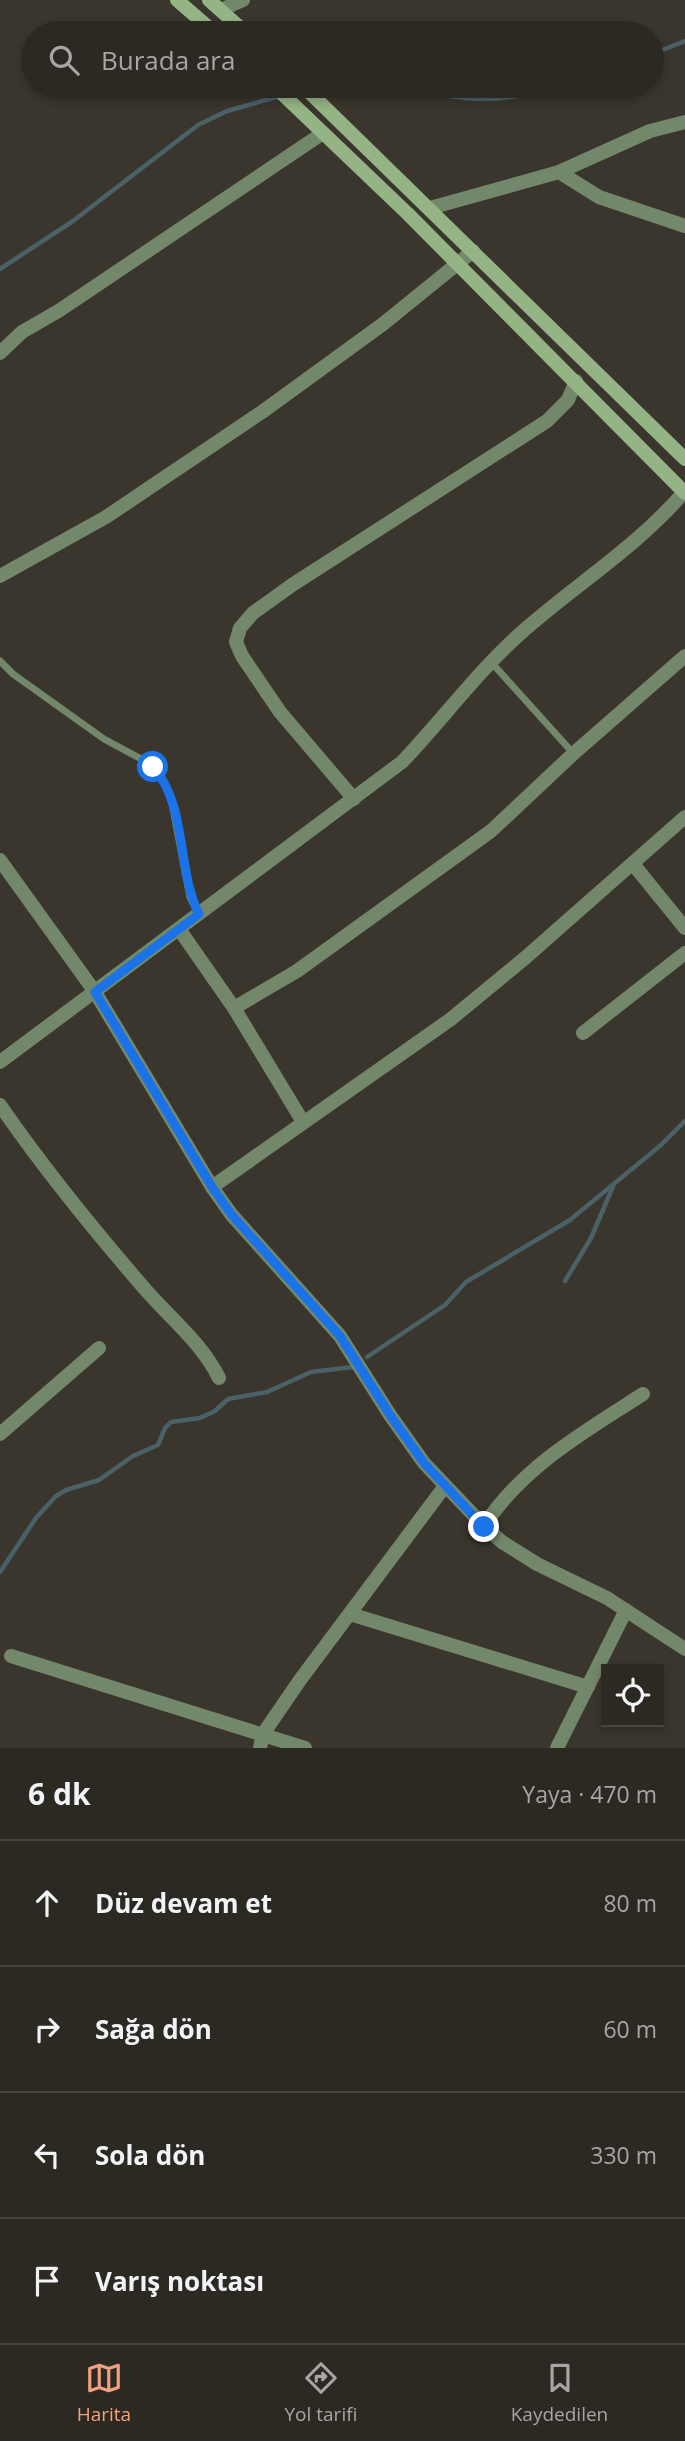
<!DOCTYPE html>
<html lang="tr">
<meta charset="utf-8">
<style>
:root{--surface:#2c2822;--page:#38342f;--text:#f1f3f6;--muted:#a6a6a5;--line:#484440;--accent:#f2a080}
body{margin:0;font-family:"Open Sans",sans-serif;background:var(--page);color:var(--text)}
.controls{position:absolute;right:21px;bottom:21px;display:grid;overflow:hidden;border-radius:0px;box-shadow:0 4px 10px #0003}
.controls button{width:63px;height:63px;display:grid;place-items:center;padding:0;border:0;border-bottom:2px solid var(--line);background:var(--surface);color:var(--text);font:35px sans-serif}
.stop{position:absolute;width:21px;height:21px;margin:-16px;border:5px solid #1a73e8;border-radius:50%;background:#fff}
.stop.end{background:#1a73e8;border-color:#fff;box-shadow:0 2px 7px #0008}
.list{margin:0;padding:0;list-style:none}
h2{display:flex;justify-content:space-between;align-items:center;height:91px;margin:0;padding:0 28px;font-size:30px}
h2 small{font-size:23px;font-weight:400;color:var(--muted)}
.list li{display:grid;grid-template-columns:46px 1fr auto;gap:21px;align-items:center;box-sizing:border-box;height:126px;padding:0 28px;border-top:2px solid var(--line)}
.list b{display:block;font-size:26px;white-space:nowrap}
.list em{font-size:23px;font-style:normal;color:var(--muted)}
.icon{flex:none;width:38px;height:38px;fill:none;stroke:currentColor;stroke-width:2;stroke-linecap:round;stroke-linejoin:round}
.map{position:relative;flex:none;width:685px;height:1748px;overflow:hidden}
.search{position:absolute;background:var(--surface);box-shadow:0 4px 10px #0003;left:21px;right:21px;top:21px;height:77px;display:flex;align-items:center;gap:18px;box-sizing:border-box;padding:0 24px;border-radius:38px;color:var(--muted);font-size:26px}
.sheet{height:595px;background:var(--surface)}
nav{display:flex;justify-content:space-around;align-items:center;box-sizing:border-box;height:98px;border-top:2px solid var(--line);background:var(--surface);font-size:19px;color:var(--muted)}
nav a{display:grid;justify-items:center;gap:4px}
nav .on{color:var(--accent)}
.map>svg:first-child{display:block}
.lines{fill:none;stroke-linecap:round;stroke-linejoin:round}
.stream{stroke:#4a6167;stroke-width:4.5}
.lane{stroke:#73876a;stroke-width:7}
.street{stroke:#73876a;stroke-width:14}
.secondary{stroke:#94b485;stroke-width:14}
.route{stroke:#1a73e8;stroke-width:9}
</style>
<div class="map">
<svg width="685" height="1748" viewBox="0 0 685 1748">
<rect width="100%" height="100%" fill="#3a362d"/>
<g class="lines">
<g class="stream">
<path d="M652,54L685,41"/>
<path d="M384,86C425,91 469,104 511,97C525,95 539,90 553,86"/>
<path d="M0,269L73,221L198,125L227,111L280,96"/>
<path d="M565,1281L591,1238L614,1184"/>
<path d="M367,1357L445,1305L466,1282L570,1220L661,1145L685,1121"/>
<path d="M0,1572L36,1518L56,1496L66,1490L99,1480L133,1456L158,1445L165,1428L171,1422L200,1418L215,1411L228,1399L267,1392L311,1372L353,1367"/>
</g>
<g class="lane">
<path d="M0,661L13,674L104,739L145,761L160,775L171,798L190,897L198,914"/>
<path d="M491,662L573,753"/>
</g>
<g class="street">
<path d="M221,10L243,0"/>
<path d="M559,172L599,197L685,226"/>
<path d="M430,208L559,172L650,131L685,122"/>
<path d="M0,353L22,332L60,310L323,133"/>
<path d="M0,576L106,517L262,412L383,324L473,251"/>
<path d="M354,799L280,712L242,656L236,642L240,628L253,613L292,585L547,421L568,400L576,381"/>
<path d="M0,860L95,992L212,1187L231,1214L340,1336L390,1415L424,1463L484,1526L502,1542L537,1564L607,1598L685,1649"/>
<path d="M633,864L685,928"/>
<path d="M179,929L234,1008L303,1122"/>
<path d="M234,1008L297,971L491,831L573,754L685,656"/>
<path d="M583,1033L685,953"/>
<path d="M0,1062L402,762C443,719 477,672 522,632C575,585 638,546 684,492"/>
<path d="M0,1105C44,1169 93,1229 144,1288C170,1318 201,1342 219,1378"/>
<path d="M212,1187L451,1019L525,958L685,817"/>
<path d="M0,1434L99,1348"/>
<path d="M484,1526C522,1467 584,1432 643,1394"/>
<path d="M350,1614L588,1687"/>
<path d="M11,1656L305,1748"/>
<path d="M260,1748L263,1734L300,1680L445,1486"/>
<path d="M557,1748L626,1610"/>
</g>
<g class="secondary">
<path d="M177,0L215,33"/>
<path d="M209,0L246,33"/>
<path d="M274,86L408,214L685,493"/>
<path d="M303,86L685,459"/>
</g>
</g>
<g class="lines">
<path class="route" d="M153,767C188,807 176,868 199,914L95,992L212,1187L231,1214L340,1336L390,1415L424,1463L484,1527"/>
</g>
</svg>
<div class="controls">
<button><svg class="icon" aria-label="locate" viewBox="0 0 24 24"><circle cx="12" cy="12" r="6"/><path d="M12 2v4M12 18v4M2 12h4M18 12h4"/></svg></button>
</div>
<div class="stop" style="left:153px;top:767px"></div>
<div class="stop end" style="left:484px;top:1527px"></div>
<div class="search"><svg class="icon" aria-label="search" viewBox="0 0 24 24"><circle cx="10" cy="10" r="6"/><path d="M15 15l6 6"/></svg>Burada ara</div>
</div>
<section class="sheet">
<h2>6 dk<small>Yaya · 470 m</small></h2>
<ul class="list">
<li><svg class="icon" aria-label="ahead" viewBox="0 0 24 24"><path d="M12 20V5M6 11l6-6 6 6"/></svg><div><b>Düz devam et</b></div><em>80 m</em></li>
<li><svg class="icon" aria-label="right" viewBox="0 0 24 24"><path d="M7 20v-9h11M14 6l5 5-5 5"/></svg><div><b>Sağa dön</b></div><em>60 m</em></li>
<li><svg class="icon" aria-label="left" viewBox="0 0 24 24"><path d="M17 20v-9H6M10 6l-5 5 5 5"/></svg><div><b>Sola dön</b></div><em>330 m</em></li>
<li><svg class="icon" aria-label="arrive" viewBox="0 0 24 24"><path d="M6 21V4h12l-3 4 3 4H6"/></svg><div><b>Varış noktası</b></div></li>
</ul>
</section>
<nav>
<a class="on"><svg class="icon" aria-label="map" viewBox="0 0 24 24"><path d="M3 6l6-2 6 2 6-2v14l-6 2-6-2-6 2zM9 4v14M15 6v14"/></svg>Harita</a>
<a><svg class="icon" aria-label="directions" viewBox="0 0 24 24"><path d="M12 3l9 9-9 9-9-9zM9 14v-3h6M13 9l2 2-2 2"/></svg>Yol tarifi</a>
<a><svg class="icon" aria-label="saved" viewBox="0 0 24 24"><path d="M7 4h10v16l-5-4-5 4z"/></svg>Kaydedilen</a>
</nav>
